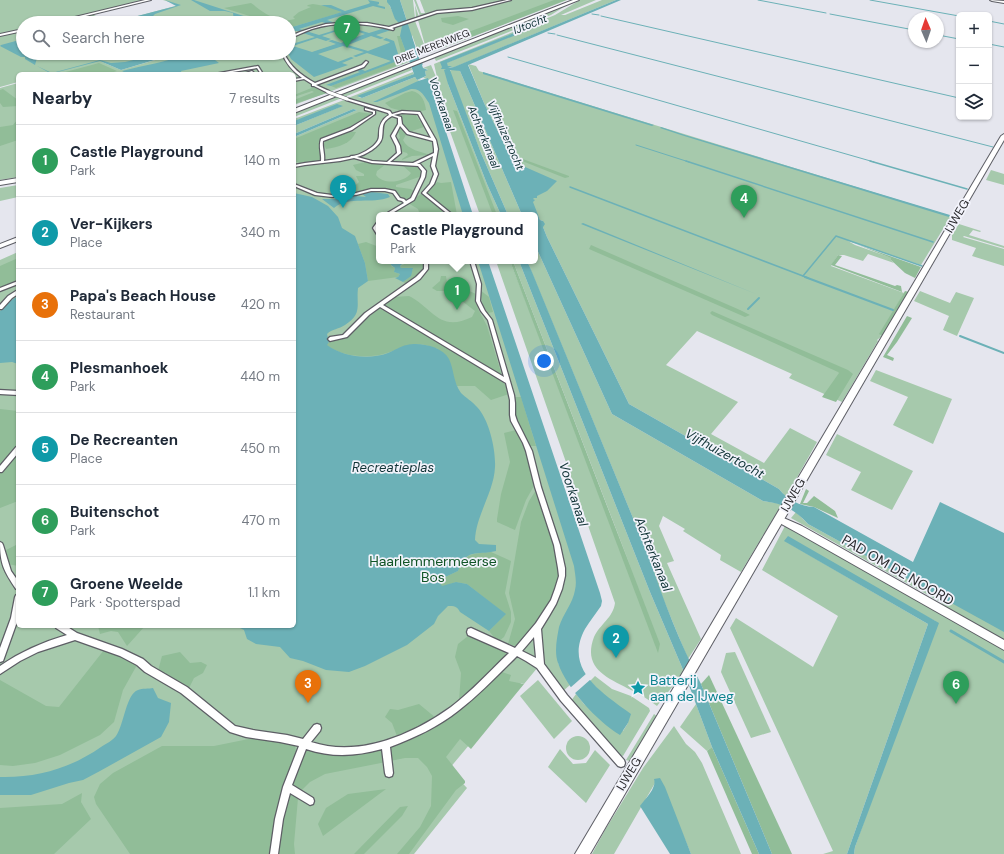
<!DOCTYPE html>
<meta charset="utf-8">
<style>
:root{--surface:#fff;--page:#f2f2f3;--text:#1f2937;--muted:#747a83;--line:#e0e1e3;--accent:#675926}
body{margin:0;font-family:"DM Sans",sans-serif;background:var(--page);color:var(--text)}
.controls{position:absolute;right:12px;top:12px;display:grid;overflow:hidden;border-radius:6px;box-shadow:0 1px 3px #0004}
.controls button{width:36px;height:36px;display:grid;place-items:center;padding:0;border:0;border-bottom:1px solid var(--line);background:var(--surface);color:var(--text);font:20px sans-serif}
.compass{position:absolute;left:908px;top:12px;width:36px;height:36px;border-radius:50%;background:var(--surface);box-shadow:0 1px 3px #0004;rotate:358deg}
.you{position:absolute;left:544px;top:361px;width:14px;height:14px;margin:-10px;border:3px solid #fff;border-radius:50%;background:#1a73e8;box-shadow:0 0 0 6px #1a73e833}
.badge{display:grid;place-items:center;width:26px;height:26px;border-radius:50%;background:var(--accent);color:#fff;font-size:13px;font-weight:700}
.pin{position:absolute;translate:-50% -33px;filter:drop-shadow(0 1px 2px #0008)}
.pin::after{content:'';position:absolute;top:21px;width:14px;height:12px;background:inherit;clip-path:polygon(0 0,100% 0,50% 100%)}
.popup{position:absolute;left:376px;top:212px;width:162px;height:52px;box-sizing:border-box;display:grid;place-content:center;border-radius:6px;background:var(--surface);filter:drop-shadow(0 1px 3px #0005);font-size:13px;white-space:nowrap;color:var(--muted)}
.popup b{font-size:15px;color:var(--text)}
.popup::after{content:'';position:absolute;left:50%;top:100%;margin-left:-8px;border:8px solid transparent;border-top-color:var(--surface)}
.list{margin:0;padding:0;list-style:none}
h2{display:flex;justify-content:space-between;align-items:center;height:52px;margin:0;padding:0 16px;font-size:17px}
h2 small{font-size:13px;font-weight:400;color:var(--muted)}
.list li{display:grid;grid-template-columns:26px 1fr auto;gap:12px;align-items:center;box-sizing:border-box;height:72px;padding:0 16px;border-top:1px solid var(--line)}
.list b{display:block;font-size:15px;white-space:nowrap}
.list p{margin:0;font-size:13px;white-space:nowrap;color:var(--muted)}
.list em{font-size:13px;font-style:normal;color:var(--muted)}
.icon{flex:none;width:22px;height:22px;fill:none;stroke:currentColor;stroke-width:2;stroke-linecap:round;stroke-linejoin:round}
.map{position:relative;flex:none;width:1004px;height:854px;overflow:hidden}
.search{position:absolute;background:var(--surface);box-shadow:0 1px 3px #0004;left:16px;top:16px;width:280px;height:44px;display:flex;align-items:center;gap:10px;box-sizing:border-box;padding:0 14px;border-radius:22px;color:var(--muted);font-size:15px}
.panel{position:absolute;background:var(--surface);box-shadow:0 1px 3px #0004;left:16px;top:72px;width:280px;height:556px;border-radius:6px}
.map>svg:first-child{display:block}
.green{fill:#a6c9ac;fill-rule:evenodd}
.forest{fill:#91bd98}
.water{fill:#6cb1b7;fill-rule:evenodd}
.pier{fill:#e5e6ee}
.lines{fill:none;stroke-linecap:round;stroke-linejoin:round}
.stream-far3{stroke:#6cb1b7;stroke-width:1}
.stream-far2{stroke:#6cb1b7;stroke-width:1.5}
.stream-far1{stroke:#6cb1b7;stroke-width:2}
.stream{stroke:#6cb1b7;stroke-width:3}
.pedestrian-casing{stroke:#5d5e65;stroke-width:2.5}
.minor-casing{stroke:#5d5e65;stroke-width:2}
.tertiary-casing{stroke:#5d5e65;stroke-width:2}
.trunk-casing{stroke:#5d5e65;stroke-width:2}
.pedestrian{fill:#fff;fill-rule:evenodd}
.minor{fill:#fff;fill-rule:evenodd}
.tertiary{fill:#fff;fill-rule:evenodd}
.trunk{fill:#fff;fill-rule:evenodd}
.pedestrian-bridge-casing{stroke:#5d5e65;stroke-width:4;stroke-linecap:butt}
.pedestrian-bridge{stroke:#fff;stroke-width:3}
.labels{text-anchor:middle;stroke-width:3.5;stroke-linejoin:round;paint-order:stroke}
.far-street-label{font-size:10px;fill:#2a2a2d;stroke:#f2f3fb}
.far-water-label{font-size:11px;font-style:italic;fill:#103336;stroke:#f2f3fb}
.street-label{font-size:12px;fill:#2a2a2d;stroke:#f2f3fb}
.water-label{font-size:13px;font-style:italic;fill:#103336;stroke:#f2f3fb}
.near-park-label{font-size:14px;fill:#105426;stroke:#f2f3fb}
.near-street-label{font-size:14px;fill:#2a2a2d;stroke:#f2f3fb}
.near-culture-label{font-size:14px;fill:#0d838f;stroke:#f2f3fb;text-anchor:start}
</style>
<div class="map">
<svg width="1004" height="854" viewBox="0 0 1004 854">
<rect width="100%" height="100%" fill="#e5e6ee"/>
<g class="green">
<path d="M0,0H143L87,14L106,21L123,20L179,5L163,0H387L396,19L401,23L407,21L400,0H413L415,18H416L415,5L419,17L420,16L414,0H416L421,13H425L420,0H567L430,53L425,45L418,20L415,21L425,47L417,49L412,35L409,62L294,105V74H18V82L0,87ZM23,23H289V53H179L121,70L100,61L120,68L174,53H23Z"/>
<path d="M580,0H596L561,15H565L602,0H616L455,67L447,68L450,66H448L446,63L528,29H524L447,61L445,69H447L448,84L487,184L501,215H480L442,109L440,90L434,64L555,15Z"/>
<path d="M567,5L551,15L436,61L434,57Z"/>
<path d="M468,64L476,66L479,71L951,216L921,265L848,241L855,245L892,258L891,260L894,263L868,254L863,261L844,255H838L831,266L904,293L880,335L882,336L877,340L878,341L842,402L789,378L792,374L697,331L666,365L738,402L711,434L764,463L790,428L817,442L786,497L779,489L629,404L547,237L543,227V221L540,220L484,103Z"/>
<path d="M431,65L436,77L440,101V110H437L428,79L423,78L426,76L425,71L428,69L423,68Z"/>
<path d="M411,67L412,70L294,117V112Z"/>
<path d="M454,69L460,71L522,215H508L481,153L449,71Z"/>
<path d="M413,72L414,74L358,97L362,98L415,77L417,80L421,79L418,81L415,86L428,97L465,215H379V261H480L573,550L579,592L558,663L570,685L562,692L538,667L524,684L521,683L449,769L467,788L414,854H0V260L18,252V626H294V137L357,110L353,109L294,134V126L342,106L294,121V119L344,100L365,107L368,105L348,98Z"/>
<path d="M18,83V177L0,180V88Z"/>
<path d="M991,170L1004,174V185L986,180Z"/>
<path d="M18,185V197L0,201V188Z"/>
<path d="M959,224L981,231L980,232L973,230L969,235L1004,246V248L964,236L963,237L1004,249V266L972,256L976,248L952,240V234Z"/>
<path d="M535,245L612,414L763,501L782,504L741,572L720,560L721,555L683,531L685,529L663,516L659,526L674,561L667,563L701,639L688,659L659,589L649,557L527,261H535Z"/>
<path d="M496,261H510L631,568L513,261H519L650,592L684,672L657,706C649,700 640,694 631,690C608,678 582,669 594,637C600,624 613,618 615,603Z"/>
<path d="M920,291L950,303L956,292L974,298L957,336L943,330L949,316L914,301Z"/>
<path d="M876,370L952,399L933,444L893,425L908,397L870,381Z"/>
<path d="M837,434L913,471L892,510L851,490L861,472L826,455Z"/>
<path d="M796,512L808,524L943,598L1004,554V854H854L855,847L935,621L785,541L928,624L847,854H823L833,851L730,628L736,618L813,667L838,616L762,570L785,526L939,611L942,603L791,518Z"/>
<path d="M735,652L771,732L751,738L721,672L726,653Z"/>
<path d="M595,676L612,689L631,696L649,708L650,711L623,756L619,755L571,701L576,694L584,704L623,731L628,723L603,694L590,681Z"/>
<path d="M538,680L572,721L554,739L520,696Z"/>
<path d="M696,704L712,747L707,751L680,727Z"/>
<path d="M654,714L659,718L633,762L626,760Z"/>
<path d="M674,726L686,744L695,752L702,763L741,854H691L661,782L655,783L614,854H592L605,830L643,768Z"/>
<circle cx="578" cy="748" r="12"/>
<path d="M560,749L573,764L586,763L595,750L610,765L586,803L548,767Z"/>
</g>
<g class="forest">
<path d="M554,0H566L456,43L447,40Z"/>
<path d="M251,3C261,10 268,18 281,18L269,22L224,8Z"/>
<path d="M313,4L331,7L343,12L289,28V23H274L295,19L293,17L299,12L311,7L307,6L308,5Z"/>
<path d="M91,14L106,20L118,17L125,19H116L103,22L100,20L88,22L54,23Z"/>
<path d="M458,16L469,19L453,25L442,22L441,18Z"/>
<path d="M397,36H400L409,61L336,88L331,86L399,60L398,55L401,53Z"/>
<path d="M99,63L117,71L107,74H58Z"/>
<path d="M314,87L327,93L294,104V100L314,92L312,91L294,97V95Z"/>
<path d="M3,89L18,100V106L3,107L0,103V90Z"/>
<path d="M412,91C422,93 425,102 426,110L417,112L410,110L406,112L391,108L385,103L405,93Z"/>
<path d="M453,110L457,111L497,215H493Z"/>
<path d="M359,112L372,114L356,127L323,139L321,160L300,163L294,161V156L296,154L294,153V139Z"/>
<path d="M415,114L424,127L409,132L401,124L402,120L399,117H403L401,115Z"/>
<path d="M18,119V140L0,146V127L13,125Z"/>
<path d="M399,127L407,133L403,140C408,150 421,152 431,155L412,156L402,160V159L408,155L407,153L400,151L396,141L400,138L399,133L396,132Z"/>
<path d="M351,132H356C351,144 338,147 326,149L324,145L325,140Z"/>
<path d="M520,158L569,176V177L565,178L517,159Z"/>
<path d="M365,162L386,164L377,171L376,175C383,185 404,183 411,173L401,164L417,166L422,171V176L396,185V187L411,189L415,192L408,201C399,198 396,190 387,189C371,187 347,201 334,191L336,188C347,189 352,189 359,182L356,176H364V174L356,170L353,165Z"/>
<path d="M437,182L441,183L451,182L457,215H452L426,194Z"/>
<path d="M421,194L424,195L449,215H420L418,209L408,203Z"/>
<path d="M366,242L379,247V261L391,262V266L395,268L394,272L400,274L398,277L368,281L365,263L358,244Z"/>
<path d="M856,244L921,267L915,278L905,273L891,260V258Z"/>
<path d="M591,245L740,310L750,315L745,317L589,249Z"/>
<path d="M838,255L842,256L835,265L895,286L897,285L901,286L902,292L831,265Z"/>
<path d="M18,258V281L0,289V266Z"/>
<path d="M411,261H424C426,272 415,278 407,284L403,282L408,278L413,269L401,268L400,266Z"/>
<path d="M510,261H513L660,644L658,653Z"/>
<path d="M441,276H446L448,289L454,296L460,295L462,293V283L467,290L476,294L478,309L487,326L502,376L382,305L394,297L409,296C433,308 439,333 472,317L475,311L458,298H453L444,291H437L432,288L440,281Z"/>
<path d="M480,290L489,297L493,312L488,313L483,306Z"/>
<path d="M905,291L909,292L882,336L879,334Z"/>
<path d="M380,307L490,373L505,384L509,394L491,400L475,386H457L438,349C432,347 424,344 417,344C406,345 397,350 387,353C368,359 343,357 326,345L329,342L346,338Z"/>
<path d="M712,311L848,370L853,374L836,402L822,397L839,373L838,372L712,315L710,313Z"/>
<path d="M907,316L912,318L897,342L887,355L894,358L893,361L883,357Z"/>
<path d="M515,397H521L536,446H529L516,420L515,413Z"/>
<path d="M0,409L18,411V445L0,466Z"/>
<path d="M516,430L524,447L535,484L526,500L515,530L497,522V519L501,494L510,462L504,433Z"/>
<path d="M18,452V501L0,508V473Z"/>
<path d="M806,489L809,491L803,503H807L814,496L835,511L838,518L814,507L800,504Z"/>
<path d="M536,490C543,513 559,550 559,573C559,601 533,626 516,646L508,644L515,619L509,593L521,522L529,501Z"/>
<path d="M18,544V566L8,564L4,551Z"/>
<path d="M491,552L511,561L505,593L511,612V622L504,637L498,642L489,631L505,614L467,584L456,582L442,587L440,584L441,579L458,571C466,552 472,554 491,552Z"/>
<path d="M98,626H145L127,646L118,632L111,631L100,634Z"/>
<path d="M468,636L474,637L505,650L507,654L459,701L461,673L455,657L458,644Z"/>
<path d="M104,650L131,661L137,665L123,690L114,722L100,735L60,755L35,763L13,766L0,765V680L46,706L59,707Z"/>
<path d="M180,652L190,663L201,662L207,665L203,673L194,678L189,688L158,671L162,656Z"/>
<path d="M499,671L511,675L509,681L524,684L471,749L460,739L446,757L465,781V783L456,790L409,854H397L420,827L431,806L432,776L427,767L418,758H405L390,761L388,747L416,735Z"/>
<path d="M709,675L792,854H772L701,684Z"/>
<path d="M419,704L436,718L397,736L392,723L385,717L390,709L398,710Z"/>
<path d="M258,737L295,744L296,752L276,818L270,854H130L96,804L94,797L100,784L113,773L162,746H214Z"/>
<path d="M712,747L759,854H752L707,751Z"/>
<path d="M385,748L386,762L325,774L310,782L302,790L290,786L305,752L308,750L339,755H350Z"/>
<path d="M386,789L323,836L318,824L326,808L348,794Z"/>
<path d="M82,793L81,802L91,819L54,854H0V808L62,804Z"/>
<path d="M288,793L298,798L294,844L295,854H277L282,818Z"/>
<path d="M408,806L402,816L364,854H354L400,807Z"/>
</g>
<g class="water">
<path d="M165,0L181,5L155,14L152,17L151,20C166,26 184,9 195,20L193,22L180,19L167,23H149L147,20L129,22L121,20L103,22L116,19L122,20L176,6Z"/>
<path d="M191,0H194L265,23H232L234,21L233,13L225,11H210Z"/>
<path d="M368,0L379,2V4L377,5L385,7V9L373,6L327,20L338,24L331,25L322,22L299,29L304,30C299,32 295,30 289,32V28L342,12L321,5H331L345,11L368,4L370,3Z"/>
<path d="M387,0H400L420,61L423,64L422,65L423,68L428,70L425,71L426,76L417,80L415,77L362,98L357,96L414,74L400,36L402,26L395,19L390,6L387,2Z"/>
<path d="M616,0H621L468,65L484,103L511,158L516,163L557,181L547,191L537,196V198H534L533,199L535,200L533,202L540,220L543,221L545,224L543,227L547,237L629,404L779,489C788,500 799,506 814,507L913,562L940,502L1004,533V632L808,524C794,509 784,504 763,501L612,414L535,245V215H522L460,71L450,70L481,153L508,215H501L487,184L448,84L444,70L446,69H441L442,67L440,62L524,29L528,30L447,63L448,66H452L448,68L454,67Z"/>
<path d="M353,24H357L349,27L369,33L385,28L391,30L376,35L384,38L380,39L371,36L348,45L368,51L389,43L390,42L383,40L386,38L394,41L400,60L331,86L326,85L360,72L357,71L361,69L365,71L391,61L367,53L356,57L353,56L364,52L343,46L318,54L338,62L351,57L354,58L342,63L348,65L314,77L291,59L288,53L289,45L315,37L303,33L306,31L319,35L342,28L335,25L347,26ZM346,28L365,34L341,43L332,40L328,41L336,44L312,52L293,46L317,38L326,41L331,39L322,36Z"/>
<path d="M23,39V53H40L37,58L35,65L25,59V57H21L0,46L1,45Z"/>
<path d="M163,53H178L121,70L100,61L50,74H44L48,72L37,66L52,73L100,60L111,63L125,62Z"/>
<path d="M187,53H218L206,57L211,60H215L219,63L181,71L182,74H128L122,71C144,65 166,63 187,53Z"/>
<path d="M483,72L654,125L652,126L483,74Z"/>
<path d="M428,78L433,92L473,215H463L429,103C424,96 421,88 411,89L377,102H373L418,81Z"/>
<path d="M337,104L343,106L294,126V121Z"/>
<path d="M353,109L357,110L294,137V134Z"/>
<path d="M661,127L685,135L950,215L949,217L681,135L660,128Z"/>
<path d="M372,192L388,194L390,197C371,205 350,195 334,208L322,199H339L355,196L366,197L362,194Z"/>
<path d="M294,193L312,197L328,206L338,217L342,228L355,236L365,263L368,281L358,288C356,305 363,314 345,325C339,329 332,329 327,334L329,342L327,345C343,357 369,360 388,353C394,351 400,346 407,345C419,342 442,346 449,359C454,369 453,382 461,393C466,398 472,401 477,407C489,419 496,450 495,467C494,492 476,515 475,540L479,544L496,545V551C475,556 468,547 458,571L441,579L440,583L442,586L456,582L467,584L506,614L489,631L460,612C457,606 454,606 448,606L438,616L434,624L407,645L365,666L349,672L326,670L303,661L290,658L280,647L256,644L247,639L244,630L236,626H294Z"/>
<path d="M583,223L756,294L581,224Z"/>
<path d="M390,261H411V264H402L400,266L401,268H413L411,276L403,282L395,278L398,277L400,274L394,272L395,268L391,265V262Z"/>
<path d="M478,261H488L600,593L602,601L601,606C596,613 590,621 585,629C563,670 603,693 631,714L628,723L620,735C597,721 567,689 558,663C554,652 557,638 559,627C563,614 573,603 575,590C577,582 575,574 574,566Z"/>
<path d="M519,261H527L532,272L649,557C663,600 680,643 701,684L772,854H759L712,747L684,672L650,592Z"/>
<path d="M18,296V364L12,362L0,363V311L10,301Z"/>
<path d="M788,536L939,623L855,847L854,854H847L928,624L784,541Z"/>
<path d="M153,688L158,698L171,703L169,722L161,737L100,771L83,780L69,783L31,795H0V777C37,778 71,768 101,747C106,744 113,740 116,736C124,725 126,694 138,690C142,688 149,689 153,688Z"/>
<path d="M660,778L665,787L691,854H670L640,806C645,799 657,788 654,779Z"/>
</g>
<path class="pier" d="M587,673L591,679L574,694L570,688Z"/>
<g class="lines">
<g class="stream-far3">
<path d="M758,0L826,13"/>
<path d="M870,0L959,16"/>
<path d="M592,14L599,15"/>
<path d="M830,14L914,30"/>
<path d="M601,16L959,98"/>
<path d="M989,21L1004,24"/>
<path d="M548,33L555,34"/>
<path d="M557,35L993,147"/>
<path d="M938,35L959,39"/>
<path d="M989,44L1004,47"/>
<path d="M508,57L874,162"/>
<path d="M636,145L689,162"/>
</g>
<g class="stream-far2">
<path d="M686,161L933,242"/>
<path d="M870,161L967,189"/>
<path d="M570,187L803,276"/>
<path d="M808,278L803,276L836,236L922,266"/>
</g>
<g class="stream-far1">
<path d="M805,277L893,310"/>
<path d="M748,309L759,298"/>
<path d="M960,336L1004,353"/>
</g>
<path class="stream" d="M951,631L1004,662"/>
<g class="pedestrian-casing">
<g id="pedestrian">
<path d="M507,0H511L472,10L437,13L392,28L394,29L393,30C367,23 339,21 312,29C304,32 297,35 289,39V37L300,32L312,28L326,24L340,23H367L389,27L437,11L472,8Z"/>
<path d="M282,53H284C290,67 302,76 315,83L362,65L366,61L368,62L364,67L316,85L329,91L328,93L314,86H312V84L304,79L294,81V79L302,78C293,71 286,64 282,53Z"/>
<path d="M258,66L263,74H261L257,68L220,74H214Z"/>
<path d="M252,71L255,74H252L251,73L243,74Z"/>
<path d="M346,98L390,111L392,114L402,111L420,112L436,140L438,149L435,166L438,174L434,184L426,193L453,215H449L422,193L430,184L434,174L431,166L433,156L417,164H420L426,171L425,177L414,200L389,215H384L404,203L402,201L398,200L393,193L385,191H371L356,195L332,197L315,195L294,186V184L317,193L332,195L356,193L371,189H385L395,191L400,198L404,199L406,201L411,198L421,177L422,171L418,166L372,163L354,158L340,161L305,165L294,167V165L305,163L321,161C322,154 318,147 321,139L350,128L373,114V112L365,110V108L375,111V114L352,130L323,141C322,147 325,154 324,161L350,157L351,156C359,156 374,148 378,140C379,138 379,136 379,134C379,125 382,119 389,115L388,113L346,100ZM402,113L418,114L431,138L409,132L402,124L401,117L394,115ZM392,116L398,118V124L391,136L396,146L397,153L387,162L372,161L357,157C365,155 380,147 382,138C384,127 380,123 392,116ZM400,126L407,134L433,141L434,149V153L413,163L390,162L401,153L400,146L395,136Z"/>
<path d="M378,221H379V225L377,228L379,232V236H378L373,228Z"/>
<path d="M424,261H428V269L420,279L383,305L504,377L488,320L481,311L476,301L477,284L470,261H474L481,284L480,301L485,311L492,320L514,395L515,403V415L517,421L532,451L541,487L560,545L565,568V576L562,589L556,604L549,616L541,629L544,664L567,695L624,760L625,763L624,766L621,767L618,766L561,701L537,668L526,661L517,656C498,675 479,695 458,711C438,727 414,738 390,747L393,773L392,776L389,777L386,776L385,773L382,749C356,756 333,758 306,749L292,785L313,798L314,801L313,804L310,805L290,793L283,819L278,854H270L275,819L283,787L299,746L280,742L246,737L230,732L181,693L145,672L137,665L120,656L75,640L38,652L20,661L0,674V666C20,652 43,642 67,635L56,628L55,626H66L77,633L122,649L143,659L151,666L187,687L235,726L253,730L287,735L303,739L314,725L317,724L320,725L321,728L320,731L311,742C359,758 412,735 451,707C472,691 490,671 509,653L468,635L467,632L468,629L471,628L515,648L536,623L551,600L555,589L559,576L558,568L554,545L535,487L526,451L523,443L511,421L510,415V400L506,383L380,307L369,315L347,337L330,341L328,339L330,337L343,335L365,313L416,277L424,269ZM534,637L536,658L522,651Z"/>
<path d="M18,281V284L0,291V288Z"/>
<path d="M16,291H18V294L12,298L2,309H0V305L8,296Z"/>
<path d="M0,390L18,391V395L0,394Z"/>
<path d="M16,447H18V453L2,472H0V466Z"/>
<path d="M0,542L2,543L3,545L11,571L18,581V590L16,589C4,571 0,564 0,542Z"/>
<path d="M18,594V619L3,661L0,662V648L11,618L15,597L16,595Z"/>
</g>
</g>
<g class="minor-casing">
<g id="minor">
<path d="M18,237V241L0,248V244Z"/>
<path d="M779,516L802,526L1004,640V650L796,532L776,521L775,519L776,517Z"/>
</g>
</g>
<g class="tertiary-casing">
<g id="tertiary">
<path d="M145,0H151L57,23H50Z"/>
<path d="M990,0L1004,1V3L992,1Z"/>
<path d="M23,29V31L0,36V34Z"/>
<path d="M1004,134V140L590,854H575L1001,136Z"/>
</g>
</g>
<g class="trunk-casing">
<g id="trunk">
<path d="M573,0H579L294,113V109Z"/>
<path d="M18,178V182L0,185V181Z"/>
</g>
</g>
<use href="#pedestrian" class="pedestrian"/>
<use href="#minor" class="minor"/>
<use href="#tertiary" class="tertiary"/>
<use href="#trunk" class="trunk"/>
<g class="pedestrian-bridge-casing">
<path id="pedestrian-bridge" d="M328,92L347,99"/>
</g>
<use href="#pedestrian-bridge" class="pedestrian-bridge"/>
</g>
<defs>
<g id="sight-bare" transform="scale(1.2)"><path d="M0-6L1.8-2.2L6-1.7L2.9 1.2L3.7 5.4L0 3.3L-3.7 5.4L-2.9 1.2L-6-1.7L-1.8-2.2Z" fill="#0f9aa8" stroke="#f2f3fb" stroke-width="2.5" paint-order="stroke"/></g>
</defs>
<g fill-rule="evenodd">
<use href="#sight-bare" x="638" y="688"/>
</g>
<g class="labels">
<g class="far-street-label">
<text transform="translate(432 46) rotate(-21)" y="4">DRIE MERENWEG</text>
</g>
<g class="far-water-label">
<text transform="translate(530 24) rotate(-22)" y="4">IJtocht</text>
<text transform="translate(442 104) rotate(71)" y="4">Voorkanaal</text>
<text transform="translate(506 135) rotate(66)" y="4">Vijfhuizertocht</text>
<text transform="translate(484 137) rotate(68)" y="4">Achterkanaal</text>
</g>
<g class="street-label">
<text transform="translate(957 216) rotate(-60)" y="4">IJWEG</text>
<text transform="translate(793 495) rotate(-60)" y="4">IJWEG</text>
<text transform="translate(629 774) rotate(-59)" y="4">IJWEG</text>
</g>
<g class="water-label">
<text transform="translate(725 453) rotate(29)" y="5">Vijfhuizertocht</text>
<text x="393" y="472">Recreatieplas</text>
<text transform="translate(574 494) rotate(72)" y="5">Voorkanaal</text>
<text transform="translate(654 554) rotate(68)" y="5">Achterkanaal</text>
</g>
<g class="near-park-label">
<text x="433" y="566">Haarlemmermeerse<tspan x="433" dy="16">Bos</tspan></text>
</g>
<g class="near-street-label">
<text transform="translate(898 570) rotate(30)" y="5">PAD OM DE NOORD</text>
</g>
<g class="near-culture-label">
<text x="650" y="685">Batterij<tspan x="650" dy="16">aan de IJweg</tspan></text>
</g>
</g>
</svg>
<div class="controls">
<button>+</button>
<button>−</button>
<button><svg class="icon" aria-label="layers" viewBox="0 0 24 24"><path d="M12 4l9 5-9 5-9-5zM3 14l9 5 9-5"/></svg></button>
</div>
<svg class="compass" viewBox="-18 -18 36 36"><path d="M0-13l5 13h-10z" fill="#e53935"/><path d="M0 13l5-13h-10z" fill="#747a83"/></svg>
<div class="you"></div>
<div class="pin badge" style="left:457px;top:310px;background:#2e9e5b">1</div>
<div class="popup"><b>Castle Playground</b>Park</div>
<div class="pin badge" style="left:616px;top:658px;background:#0f9aa8">2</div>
<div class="pin badge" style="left:308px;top:703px;background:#e8710a">3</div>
<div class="pin badge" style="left:744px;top:218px;background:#2e9e5b">4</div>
<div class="pin badge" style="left:343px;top:208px;background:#0f9aa8">5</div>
<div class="pin badge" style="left:956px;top:704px;background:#2e9e5b">6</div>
<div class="pin badge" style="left:347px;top:48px;background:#2e9e5b">7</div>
<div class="search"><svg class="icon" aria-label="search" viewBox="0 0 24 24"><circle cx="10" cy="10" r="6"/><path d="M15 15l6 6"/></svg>Search here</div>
<section class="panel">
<h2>Nearby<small>7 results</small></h2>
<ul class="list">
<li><span class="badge" style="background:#2e9e5b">1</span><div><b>Castle Playground</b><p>Park</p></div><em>140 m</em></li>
<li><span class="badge" style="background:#0f9aa8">2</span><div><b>Ver-Kijkers</b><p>Place</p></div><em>340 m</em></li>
<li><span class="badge" style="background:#e8710a">3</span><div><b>Papa's Beach House</b><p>Restaurant</p></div><em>420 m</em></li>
<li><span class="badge" style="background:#2e9e5b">4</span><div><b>Plesmanhoek</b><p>Park</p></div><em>440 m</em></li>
<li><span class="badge" style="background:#0f9aa8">5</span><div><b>De Recreanten</b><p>Place</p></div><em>450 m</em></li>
<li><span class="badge" style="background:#2e9e5b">6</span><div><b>Buitenschot</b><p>Park</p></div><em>470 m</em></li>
<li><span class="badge" style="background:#2e9e5b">7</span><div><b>Groene Weelde</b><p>Park · Spotterspad</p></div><em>1.1 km</em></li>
</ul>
</section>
</div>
